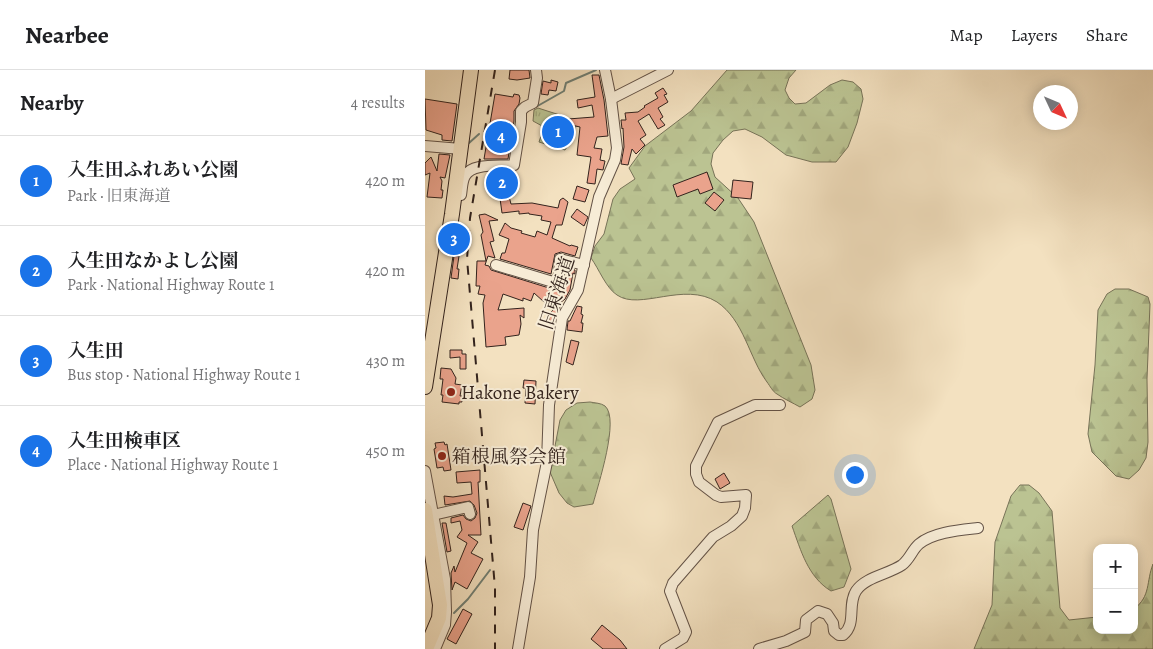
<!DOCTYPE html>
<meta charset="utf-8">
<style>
:root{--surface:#fff;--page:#f6f6f6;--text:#202124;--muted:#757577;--line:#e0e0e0;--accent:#1a73e8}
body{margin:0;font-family:Alegreya,"Noto Serif JP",serif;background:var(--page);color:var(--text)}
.controls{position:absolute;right:15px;bottom:15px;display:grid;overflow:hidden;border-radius:10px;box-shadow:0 2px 12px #0003}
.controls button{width:45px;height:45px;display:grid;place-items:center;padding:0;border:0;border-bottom:1px solid var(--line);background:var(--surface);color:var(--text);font:25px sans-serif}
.compass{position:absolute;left:608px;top:15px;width:45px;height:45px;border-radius:50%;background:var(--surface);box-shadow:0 2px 12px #0003;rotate:134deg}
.you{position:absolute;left:429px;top:404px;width:18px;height:18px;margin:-12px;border:4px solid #fff;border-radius:50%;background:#1a73e8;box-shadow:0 0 0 8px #1a73e833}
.badge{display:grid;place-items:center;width:32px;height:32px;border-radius:50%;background:var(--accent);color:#fff;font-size:16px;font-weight:700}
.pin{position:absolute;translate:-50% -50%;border:2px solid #fff;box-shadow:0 1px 5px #0006}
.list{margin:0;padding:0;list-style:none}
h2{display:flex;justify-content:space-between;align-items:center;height:65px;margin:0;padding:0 20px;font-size:21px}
h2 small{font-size:16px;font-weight:400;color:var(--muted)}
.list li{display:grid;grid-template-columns:32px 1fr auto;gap:15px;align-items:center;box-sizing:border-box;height:90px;padding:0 20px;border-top:1px solid var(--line)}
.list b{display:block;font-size:19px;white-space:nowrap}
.list p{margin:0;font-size:16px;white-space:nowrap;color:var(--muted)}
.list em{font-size:16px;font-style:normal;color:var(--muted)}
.map{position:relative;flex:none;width:728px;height:579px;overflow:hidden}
header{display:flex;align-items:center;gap:30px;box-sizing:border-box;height:70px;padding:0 25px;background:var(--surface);border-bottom:1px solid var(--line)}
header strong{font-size:24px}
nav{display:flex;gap:28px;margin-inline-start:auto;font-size:18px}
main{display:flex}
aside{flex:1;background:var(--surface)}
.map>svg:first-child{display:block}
.forest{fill:url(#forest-firs);stroke:#777358}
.park{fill:url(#park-tufts);stroke:#777358}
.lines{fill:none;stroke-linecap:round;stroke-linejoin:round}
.stream{stroke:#718075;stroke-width:2}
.building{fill:#eaa38c;stroke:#33231d}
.minor-casing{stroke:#635246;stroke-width:12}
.highway-casing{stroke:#33231d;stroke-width:16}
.minor{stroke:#f7ecd6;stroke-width:10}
.highway{stroke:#f3e1c0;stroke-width:14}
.rail{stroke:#33231d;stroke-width:2;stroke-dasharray:9 9;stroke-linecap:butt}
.poi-dot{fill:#8f2418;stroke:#f7ecd6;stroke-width:2}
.labels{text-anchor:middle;stroke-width:4;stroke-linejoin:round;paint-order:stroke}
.street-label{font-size:19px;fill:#33231d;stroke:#f7ecd6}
.poi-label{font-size:19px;fill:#33231d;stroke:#f7ecd6;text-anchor:start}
</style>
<header>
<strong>Nearbee</strong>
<nav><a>Map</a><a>Layers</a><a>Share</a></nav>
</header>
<main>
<aside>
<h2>Nearby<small>4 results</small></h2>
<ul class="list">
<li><span class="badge">1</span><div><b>入生田ふれあい公園</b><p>Park · 旧東海道</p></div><em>420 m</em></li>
<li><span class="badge">2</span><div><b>入生田なかよし公園</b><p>Park · National Highway Route 1</p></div><em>420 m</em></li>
<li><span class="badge">3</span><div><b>入生田</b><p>Bus stop · National Highway Route 1</p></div><em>430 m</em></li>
<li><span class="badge">4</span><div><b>入生田検車区</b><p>Place · National Highway Route 1</p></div><em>450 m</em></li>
</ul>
</aside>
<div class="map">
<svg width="728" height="579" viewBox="0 0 728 579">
<defs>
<pattern id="forest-firs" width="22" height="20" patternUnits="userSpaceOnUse" patternTransform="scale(1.25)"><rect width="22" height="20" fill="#bbc392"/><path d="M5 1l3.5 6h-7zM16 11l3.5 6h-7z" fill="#a1a77d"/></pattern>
<pattern id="park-tufts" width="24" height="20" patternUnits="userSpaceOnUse" patternTransform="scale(1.25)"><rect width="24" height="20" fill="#bbc392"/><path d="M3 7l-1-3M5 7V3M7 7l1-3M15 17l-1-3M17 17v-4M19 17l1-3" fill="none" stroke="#a1a77d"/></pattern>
</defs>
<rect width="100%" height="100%" fill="#f3e1c0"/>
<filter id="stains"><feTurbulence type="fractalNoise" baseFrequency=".004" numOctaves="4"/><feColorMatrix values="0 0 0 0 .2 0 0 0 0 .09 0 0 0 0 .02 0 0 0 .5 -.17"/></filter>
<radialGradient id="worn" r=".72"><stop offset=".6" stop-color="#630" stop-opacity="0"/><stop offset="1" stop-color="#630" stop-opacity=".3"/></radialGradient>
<g class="forest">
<path d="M302,0H371L364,8L360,20L364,28L370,34L381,33L405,15L417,10L428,12L436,19L438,29L432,53L423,77L411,92H387L361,85L337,67L320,59L308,61L298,70L288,83L286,94L290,107L313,128L329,152L386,295L390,320L387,329L375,337C368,333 359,329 352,324C348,322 345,316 342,312C324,288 319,250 292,232C259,211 215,241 192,225C181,218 174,199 166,188L170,176L179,164L188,129L195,119L210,109L204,98L220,76L266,41Z"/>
<path d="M690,219H704L723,227L725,234L722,309L723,372L721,388L714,400L704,409L691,406L667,382L663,364L670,295L673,240L682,224Z"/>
<path d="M165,332C170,333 176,333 180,336C195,349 173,415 168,434L149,437L142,433L134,423L125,402L135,350L141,340L152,333Z"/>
<path d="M595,415H604L614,423L627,441L635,538L644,550L672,547V560H709V539C726,526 721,512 728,494V579H549L567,535L570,472L586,426Z"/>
<path d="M403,425L406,429L426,499L419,517L406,521C383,507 376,481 367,456Z"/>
</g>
<path class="park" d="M113,38L141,47L143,54L151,56L148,67L140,80L114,72L119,57L108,51L109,40Z"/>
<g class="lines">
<g class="stream">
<path d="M109,38L139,21L141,13L171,0"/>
<path d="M44,73L54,64"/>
<path d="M29,543L43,529L65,500"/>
</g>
</g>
<g class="building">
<path d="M85,0H104L105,8L92,10L84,9Z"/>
<path d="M167,5H174L179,30L183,66L172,67L169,78L177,79L175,90L180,91L178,100L172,99L170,114L162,113L166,87L152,85L155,57L142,54L143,49L169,47L167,35L153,38L152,30L170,27Z"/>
<path d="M126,10L133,12L131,21L124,20L123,25L116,24L118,11L126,13Z"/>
<path d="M238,18L242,24L239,25L243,32L233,38L238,47L235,49L240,55L233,59L224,44L213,51L221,65L215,69L220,75L211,84L207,79L203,95L196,94L199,77L198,58L197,59L196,50H201L200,43L213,42L220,37L219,36L233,28L230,23Z"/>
<path d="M70,24L88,27L89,24L94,25L95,28L94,34L89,41V51L83,89H59Z"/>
<path d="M0,29L32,34L27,71L17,70V65L1,60Z"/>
<path d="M14,84L25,85L20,108L15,107L17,111L16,120H18L17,128L2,127L5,103L0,105V93L6,87L12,101Z"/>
<path d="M282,102L288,119L275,124L273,119L252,127L248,115Z"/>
<path d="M308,110L328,112L326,129L306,127Z"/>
<path d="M152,116L164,120L160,132L148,129Z"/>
<path d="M82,119L86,134L107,133L133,138L135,130L138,128L143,132L137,155H131L127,168L145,176L146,175L153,177L150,186L136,182L130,184L126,204L75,189L77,183H80L84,169L74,165L80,153L86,158L97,161L96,163L110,167L112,161L122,165L126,152L116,150L117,146L104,144V143L94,144V141L77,143L74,121Z"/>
<path d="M289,122L299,130L290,141L280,133Z"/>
<path d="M152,139L163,147L159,156L146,147Z"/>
<path d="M60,144L73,150L64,151L69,171L65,172L70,188L63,186L60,195L64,196L66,200L124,218V223L139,210L144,202H141V198L150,200V204L148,203L145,220L140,229L135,233L136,235L131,245L129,258L122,257L126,242L128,240L109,223L106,231L98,228V231L78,224L73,240L99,238V248L95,245L96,254L94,265L80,267L81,275L61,277L58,233L60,225L53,224L55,216H51L52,191H61L56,165L58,162L54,145Z"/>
<path d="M29,186H34L32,199H34L33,209L26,208Z"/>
<path d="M152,236L157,237L156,244L158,245L156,253H158L157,262L142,260L143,251H145Z"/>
<path d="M146,270L154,272L148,295L141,292Z"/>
<path d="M25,280H37V284H41V299H35V287L25,288Z"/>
<path d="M16,298L26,299L31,308L30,314L37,315L35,326H37V332H34V334L17,332L18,325H16L18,309H15Z"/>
<path d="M99,310L111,311L110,334L100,333L101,318H98Z"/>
<path d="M19,372L20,375L22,374L26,400L19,401L18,397L12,398L9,379L11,378L10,373Z"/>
<path d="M55,400V412H53L56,465H43L53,472L46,483L58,489L42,519L30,512L27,520L26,503L29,496L30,502L42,473L32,467L37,460L35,451L26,453V448L38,445L41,449L46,451L50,448L52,443L49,435L45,431L20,435L19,426L28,427L47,424L46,412L32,413L31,402Z"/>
<path d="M299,403L305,413L295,419L290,409Z"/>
<path d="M98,433L106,436L98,460L89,457Z"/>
<path d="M17,453H21L26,481L22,482Z"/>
<path d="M38,539L47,544L31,574L22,569Z"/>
<path d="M177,555L195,570L202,579H178L166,569Z"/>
</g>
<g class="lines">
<g class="minor-casing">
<g id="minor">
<path d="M186,29L243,0"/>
<path d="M0,76L36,79"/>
<path d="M36,125C37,119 37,111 40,106C47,92 76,97 89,95L96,52V41L100,37L108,33L112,8L111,0"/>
<path d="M71,195L128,212L134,206L135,189L159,195"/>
<path d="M0,401L20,509L21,542L20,555L10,579"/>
<path d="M8,445L43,437L45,444"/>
<path d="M93,579L105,507L108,460L122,392L124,335L137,248L153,220L174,127L190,90L192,78L186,29L180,0"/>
<path d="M240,579L258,568L261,562L245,521L248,513L288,467L306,456L317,446L320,438L321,425L296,427L291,425L274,412L271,404V396L293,352L330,335H355"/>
<path d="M334,579L361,571L380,562L381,550L393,541L402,544L408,553L409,561L414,565H418C432,554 422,535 431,521C440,507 464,504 477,495C485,489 487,480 494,474C508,462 535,460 553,458"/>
</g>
</g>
<g class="highway-casing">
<g id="highway">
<path d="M0,317L27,144L46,0"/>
<path d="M0,440L15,535L14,548L1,579"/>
</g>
</g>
<use href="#minor" class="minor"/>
<use href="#highway" class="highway"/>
<path class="rail" d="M70,0L45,148L42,189L70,518V579"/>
</g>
<g class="poi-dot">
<circle cx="26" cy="322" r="5"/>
<circle cx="17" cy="386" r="5"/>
</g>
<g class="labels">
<g class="street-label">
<text transform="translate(131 223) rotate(-72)" y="7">旧東海道</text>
</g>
<g class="poi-label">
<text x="36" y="329">Hakone Bakery</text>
<text x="27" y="393">箱根風祭会館</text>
</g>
</g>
<rect width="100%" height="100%" filter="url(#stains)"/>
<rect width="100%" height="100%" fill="url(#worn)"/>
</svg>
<div class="controls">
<button>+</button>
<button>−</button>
</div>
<svg class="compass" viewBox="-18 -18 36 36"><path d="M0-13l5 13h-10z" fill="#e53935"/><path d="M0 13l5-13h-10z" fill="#757577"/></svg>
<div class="you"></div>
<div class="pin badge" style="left:133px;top:62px">1</div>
<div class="pin badge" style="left:77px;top:113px">2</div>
<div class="pin badge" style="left:29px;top:169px">3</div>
<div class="pin badge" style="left:76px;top:67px">4</div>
</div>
</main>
